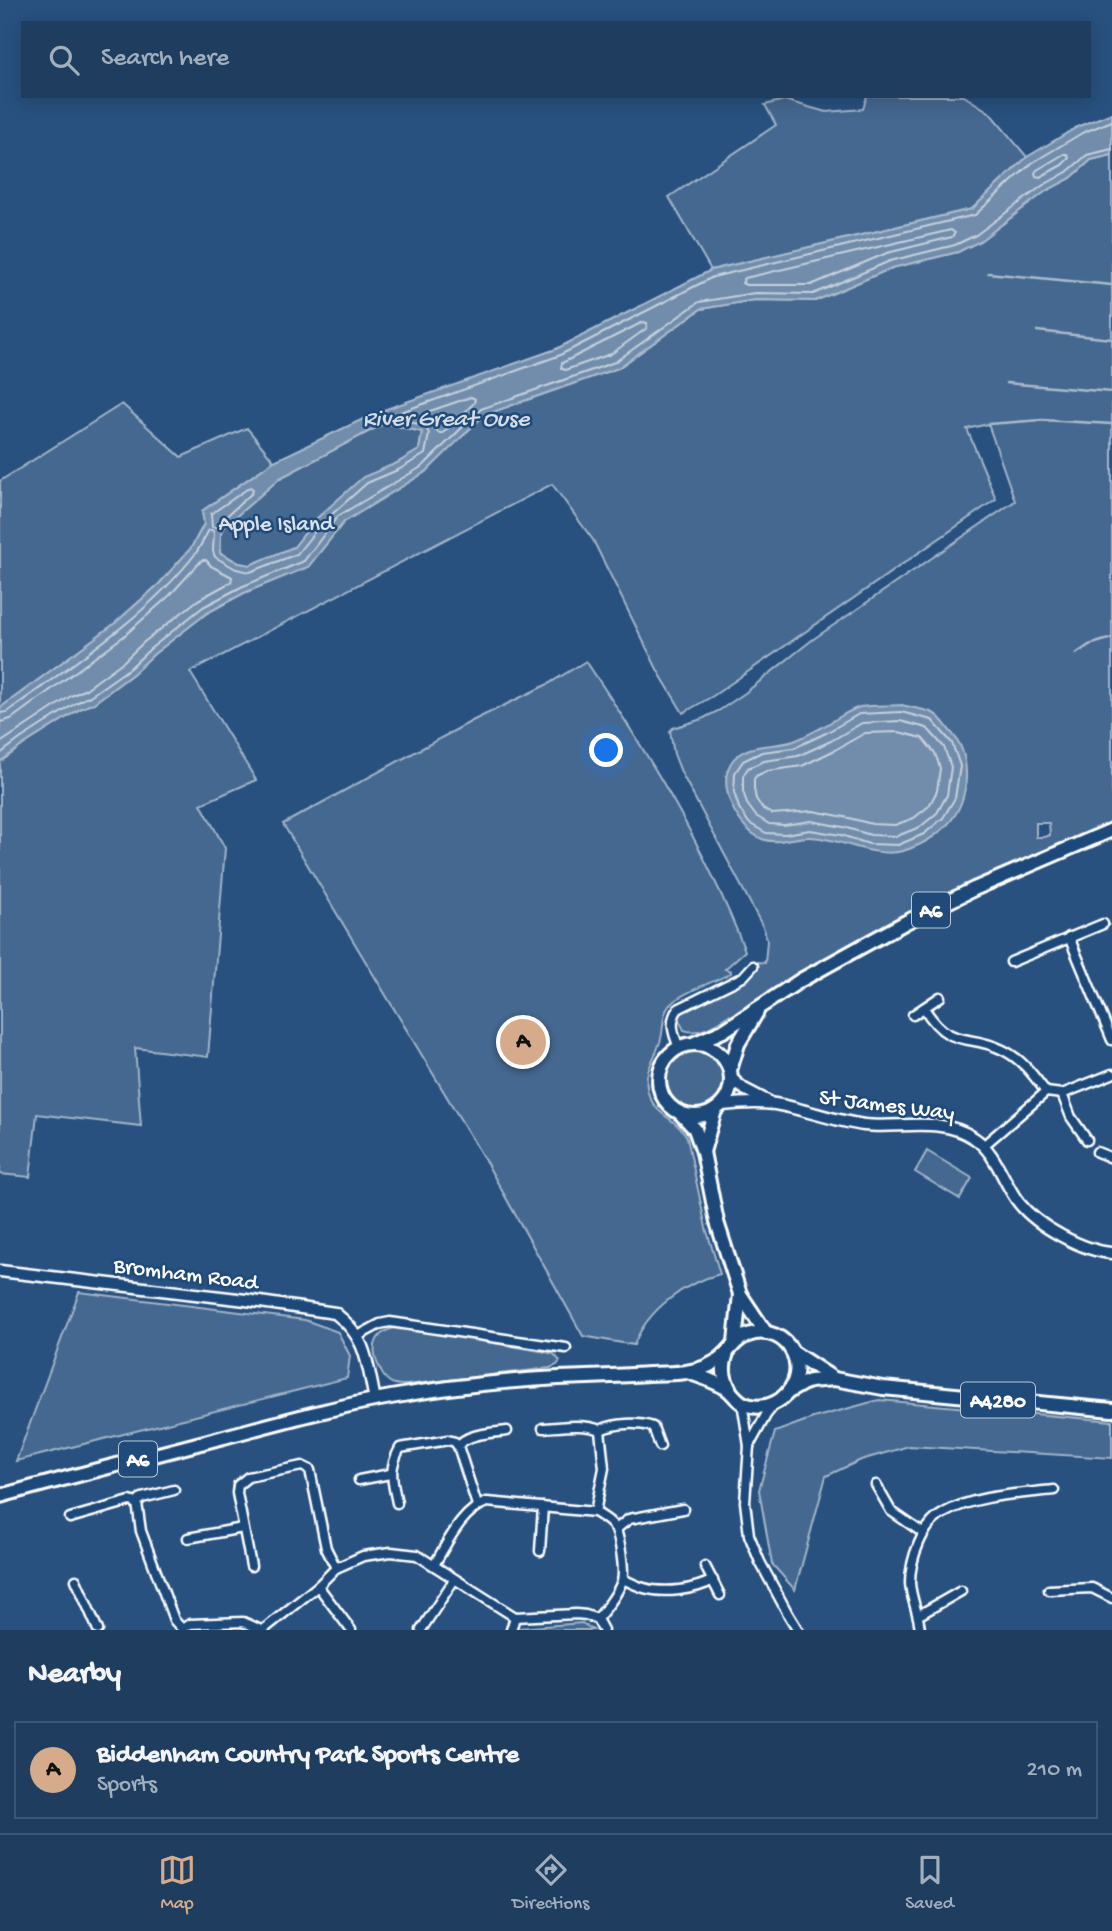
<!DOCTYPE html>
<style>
:root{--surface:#1e3d5f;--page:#2b4868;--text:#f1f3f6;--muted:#a1aebd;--line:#3c5674;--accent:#d6ab8b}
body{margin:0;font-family:"Gochi Hand",sans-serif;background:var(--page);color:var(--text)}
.you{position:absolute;left:607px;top:751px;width:24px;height:24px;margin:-18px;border:5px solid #fff;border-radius:50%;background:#1a73e8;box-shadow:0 0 0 10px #1a73e833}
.badge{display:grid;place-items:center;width:46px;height:46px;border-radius:50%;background:var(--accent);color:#111;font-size:23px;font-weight:700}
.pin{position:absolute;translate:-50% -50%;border:4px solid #fff;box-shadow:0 2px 7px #0006}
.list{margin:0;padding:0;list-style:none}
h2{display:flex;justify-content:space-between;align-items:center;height:91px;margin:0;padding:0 28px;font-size:30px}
h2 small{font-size:23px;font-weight:400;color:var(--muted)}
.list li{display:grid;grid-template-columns:46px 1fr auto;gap:21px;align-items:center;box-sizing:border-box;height:98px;margin:0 14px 14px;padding:0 14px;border:2px solid var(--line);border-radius:0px}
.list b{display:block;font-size:26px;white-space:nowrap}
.list p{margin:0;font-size:23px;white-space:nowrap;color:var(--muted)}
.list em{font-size:23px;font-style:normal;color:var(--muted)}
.icon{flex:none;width:38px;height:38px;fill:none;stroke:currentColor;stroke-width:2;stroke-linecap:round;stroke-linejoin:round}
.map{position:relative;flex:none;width:1112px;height:1630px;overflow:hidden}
.search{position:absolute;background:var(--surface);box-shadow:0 4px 18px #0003;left:21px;right:21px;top:21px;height:77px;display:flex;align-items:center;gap:18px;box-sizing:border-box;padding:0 24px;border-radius:0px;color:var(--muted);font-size:26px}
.sheet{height:203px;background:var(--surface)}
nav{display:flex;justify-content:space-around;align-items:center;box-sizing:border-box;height:98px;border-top:2px solid var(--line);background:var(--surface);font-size:19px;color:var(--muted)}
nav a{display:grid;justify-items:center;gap:4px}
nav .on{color:var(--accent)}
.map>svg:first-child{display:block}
.green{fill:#446890;stroke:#a2b4c8;stroke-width:2;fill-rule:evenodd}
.water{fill:#718dab;stroke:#aabbcd;stroke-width:2;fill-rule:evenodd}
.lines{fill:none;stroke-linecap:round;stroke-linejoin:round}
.shore{stroke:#c6d1dd;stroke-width:2}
.stream{stroke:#aabbcd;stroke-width:2.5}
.minor-casing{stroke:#fff;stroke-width:13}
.tertiary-casing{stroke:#fff;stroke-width:15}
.primary-casing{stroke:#fff;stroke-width:18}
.trunk-casing{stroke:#fff;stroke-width:18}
.minor{stroke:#1f4a7a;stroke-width:8}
.tertiary{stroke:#1f4a7a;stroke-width:10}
.primary{stroke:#1f4a7a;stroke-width:12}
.trunk{stroke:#1f4a7a;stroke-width:12}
.labels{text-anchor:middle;stroke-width:5;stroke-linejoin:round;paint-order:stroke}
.shield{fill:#1f4a7a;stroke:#bcc9d7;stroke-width:2}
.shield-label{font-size:21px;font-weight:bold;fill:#fff}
.park-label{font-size:23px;fill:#dae1e9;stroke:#1f4a7a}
.street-label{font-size:23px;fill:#fff;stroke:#1f4a7a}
.water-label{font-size:24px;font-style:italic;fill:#d4dde6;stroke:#1f4a7a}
</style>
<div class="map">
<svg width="1112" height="1630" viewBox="0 0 1112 1630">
<rect width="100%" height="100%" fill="#28517f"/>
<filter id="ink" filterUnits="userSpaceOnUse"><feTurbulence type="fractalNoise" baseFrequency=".0143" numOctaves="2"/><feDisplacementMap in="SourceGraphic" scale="14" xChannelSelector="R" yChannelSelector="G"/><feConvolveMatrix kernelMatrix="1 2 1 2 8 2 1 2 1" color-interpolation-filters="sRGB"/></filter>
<g filter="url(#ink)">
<g class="green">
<path d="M867,96H964L989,112L1027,157L972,209L711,270L669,197L776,125L765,105L784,100L826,112L863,109Z"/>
<path d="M1112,155V822C980,876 848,935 733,1018L729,1015C716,1024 700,1036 684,1030L680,1022L676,1021L678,1013L686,1008L747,979L752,974L759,962L765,963L767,940L764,929L681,772L674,754L670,731L673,728L702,719L720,710L745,693L812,640L1015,501L988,424L967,429L996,499L713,696L683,713L658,671L593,540L552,484L190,672L256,780L201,804L225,848L208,1057L135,1048L141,1126L37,1114L30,1177L0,1174V762L23,745L80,709L94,703L134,673L154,654L207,613L244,593L308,567L344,522L427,471L484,415L618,368L701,309L755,300L815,301L892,268L958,252L980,241L1046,191L1071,178L1091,160ZM1036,823H1049L1050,835L1045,837H1036Z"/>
<path d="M122,404L181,457L247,428L274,461L202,511L204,524L191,548L159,584L114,624L0,708V481Z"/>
<path d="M385,423L422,432L419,450L397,463L316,519L294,547L250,565L239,563L220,552L221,534L225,526L280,478Z"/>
<path d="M586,661C648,753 705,847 745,951L725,969L731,971V973C713,983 689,989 673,1002C660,1012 665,1028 660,1042C654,1062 640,1074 650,1098C658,1116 678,1120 687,1137L706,1228L720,1274C684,1283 647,1310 634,1345L583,1336L486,1162L283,824L472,721L548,684Z"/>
<circle cx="695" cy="1080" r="29"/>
<path d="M927,1151L972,1178L960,1199L915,1172Z"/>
<path d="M79,1292L305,1320L338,1332L350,1356L347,1378L16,1461Z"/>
<path d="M402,1327L546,1352L554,1354L560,1361L557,1365L550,1368L406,1385C401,1385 394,1385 390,1382C385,1379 382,1374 380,1369C368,1346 376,1329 402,1327Z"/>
<path d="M879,1400L1112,1421V1458L909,1446L861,1460L826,1476L795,1590L772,1564L759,1490L775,1432L813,1418Z"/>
<path d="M582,1623L593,1630H520V1628Z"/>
</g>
<g class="water">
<path d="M1112,113V155L1091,160L1071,178L1046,191L980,241L958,252L892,268L815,301L755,300L701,309L618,368L484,415L427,471L344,522L308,567L244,593L207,613L154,654L134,673L94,703L80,709L23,745L0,762V708L114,624L159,584L191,548L204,524L202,511L274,461L378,412L556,349L711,270L972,209L1027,157L1079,126ZM385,423L422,432L419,450L397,463L363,477L316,519L294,547L250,565L239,563L220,553L221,534L225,526L280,478Z"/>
<path d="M902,705C912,708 924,709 933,713C940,716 946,726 951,732C973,756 970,800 948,824C936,837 919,846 903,851C874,859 838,837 809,837C794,837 776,845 762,839C735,828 711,776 738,755C754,743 776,747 794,741C808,735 823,727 836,719C843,715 852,709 860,707C873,705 888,706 902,705Z"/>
</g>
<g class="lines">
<g class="shore">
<path d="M1064,154H1067L1069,158L1062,165L1040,177L1036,176L1035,173L1037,170Z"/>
<path d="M951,230L955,233L952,237L887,253L811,285H746L742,283L745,278Z"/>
<path d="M643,322L647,323V328L611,354L565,370L561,368L562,363Z"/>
<path d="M471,397L475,399L474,403L443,433H438L435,424L427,416V412Z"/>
<path d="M250,487L253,489L252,493L221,521L217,527H212L211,514Z"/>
<path d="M901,712L932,720L952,743L960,766L955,798L943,818L924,834L898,845L869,844L841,835L810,830L785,834L766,833L749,823L739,808L734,792L735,773L743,761L762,752L794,748L826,733L859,714Z"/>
<path d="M0,713L7,712C72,664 146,618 196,553C201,546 204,538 209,530H212L214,533L213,551L215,557L236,569L250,572L297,554L321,524L367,483L400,469L425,454L429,434L427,429L422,425L398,419L396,416L398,413L558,356L713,277L975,215L1032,163L1082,133L1112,121"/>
<path d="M900,721L927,728L944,747L951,767L947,795L937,813L920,827L897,836L871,835L843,827L811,821L784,825L769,824L756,816L747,804L743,791V776L748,768L764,761L798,756L831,741L862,723Z"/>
<path d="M0,722L11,719L124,636L170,595L202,560H206L211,566L232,577L231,582L198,600L144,642L124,661L86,689L71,696L0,743"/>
<path d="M899,732L922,738L935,753L940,768L937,791L929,806L914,818L895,825L872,824L845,817L813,811L772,814L763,809L756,799L754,789V779L756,776L767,771L802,766L835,750L865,733Z"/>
<path d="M0,754L20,739L76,703L90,696L130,668L150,649L203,607L241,587L304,561L338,516L423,466L481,409L615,362L699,302L755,293L813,294L890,261L955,245L976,235L1042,186L1067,172L1087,155L1112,149"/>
</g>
<g class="stream">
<path d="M988,273L1112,285"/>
<path d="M1037,331L1112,339"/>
<path d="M1006,383L1112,392"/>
<path d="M988,424L1042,420L1112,424"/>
<path d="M1076,654L1089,645L1112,638"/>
</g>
<g class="minor-casing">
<g id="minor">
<path d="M1069,937L1112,1040"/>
<path d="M1011,962L1103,924"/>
<path d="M924,1008C951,1051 967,1032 1003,1050C1023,1060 1033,1075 1046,1092"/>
<path d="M913,1015L940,997"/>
<path d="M679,1047C673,1034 669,1021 678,1009L743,977L753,966"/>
<path d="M1062,1094L1071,1117L1087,1140"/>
<path d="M983,1146L1046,1092L1062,1094L1112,1074"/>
<path d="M1097,1152L1112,1158"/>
<path d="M358,1336L380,1324L390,1322L566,1348"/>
<path d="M742,1402L749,1446L745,1502L749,1535L760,1562L787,1612L798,1630"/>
<path d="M543,1428C561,1427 583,1423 600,1430C616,1423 637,1422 653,1427L660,1446"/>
<path d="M458,1446C467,1433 493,1433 507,1431"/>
<path d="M749,1446L766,1415L775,1404"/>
<path d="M359,1480L390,1474"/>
<path d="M876,1485L891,1511L923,1533"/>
<path d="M137,1503L141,1531L174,1620L182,1629L190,1624L243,1622L261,1630"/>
<path d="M397,1503C392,1479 388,1470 400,1448L448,1440L455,1442L458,1446L477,1505"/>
<path d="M595,1512L604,1468L600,1430"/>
<path d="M70,1518L130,1501L137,1503L142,1498L174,1490"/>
<path d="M616,1529L629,1519L683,1509"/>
<path d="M188,1538L243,1528"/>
<path d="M540,1551L543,1507"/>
<path d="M434,1565C448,1542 461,1511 487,1502L595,1512C603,1517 612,1522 616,1530C620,1541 625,1570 622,1581C617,1595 607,1607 597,1619"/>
<path d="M251,1566L237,1493L238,1485L248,1477L302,1466L310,1470L326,1548L336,1568"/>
<path d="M705,1566L720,1595"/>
<path d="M623,1579C629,1582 637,1586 644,1588C664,1594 695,1590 713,1580"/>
<path d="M76,1580L98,1630"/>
<path d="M318,1586L351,1630"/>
<path d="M1049,1590L1092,1588L1112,1598"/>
<path d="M919,1615L961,1591"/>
<path d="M263,1630L318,1586L336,1568L363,1556L391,1552L417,1555L515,1617L576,1614L586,1615L597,1619L603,1630"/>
<path d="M421,1630L454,1580"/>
<path d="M511,1630L515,1617"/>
<path d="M920,1630C919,1614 911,1599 910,1583C910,1560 922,1524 944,1513C975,1495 1019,1494 1054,1490"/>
</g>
</g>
<g class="tertiary-casing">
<g id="tertiary">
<path d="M731,1078L744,1089L769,1102"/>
<path d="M722,1105C739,1103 758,1102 775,1104C805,1109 834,1121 864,1125C900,1129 942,1116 974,1138C997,1153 1003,1183 1019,1203C1037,1226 1083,1251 1112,1253"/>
<path d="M0,1271L246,1300L335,1313C367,1337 367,1363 375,1400"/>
</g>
</g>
<g class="primary-casing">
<g id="primary">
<path d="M794,1353L834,1379"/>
<path d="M790,1391L802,1384L810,1381L834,1379L883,1388L1112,1410"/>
</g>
</g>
<g class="trunk-casing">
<g id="trunk">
<path d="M695,1043L723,1031L801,980L906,922L974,889L1112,830"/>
<circle cx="695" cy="1080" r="36"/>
<path d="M730,1070L738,1044L757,1012"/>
<path d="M680,1113L695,1129L703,1152L717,1222L740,1294L766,1333"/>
<path d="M703,1152L715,1110"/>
<path d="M735,1342L740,1294"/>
<path d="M727,1353C722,1367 723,1377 730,1390"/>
<path d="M0,1496C73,1476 147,1457 220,1438C277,1423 333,1407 391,1397C446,1387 503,1381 559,1378C589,1377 619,1376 649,1374C661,1373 674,1374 686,1372C700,1370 714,1365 724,1355C733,1347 736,1339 748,1335C788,1321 815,1372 781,1399C770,1407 754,1410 741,1402C735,1398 732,1392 726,1388C713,1381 700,1376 687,1372"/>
</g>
</g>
<use href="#minor" class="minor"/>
<use href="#tertiary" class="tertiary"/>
<use href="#primary" class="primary"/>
<use href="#trunk" class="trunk"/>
</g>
</g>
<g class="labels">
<g class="shield">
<rect x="912" y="892.5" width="38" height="35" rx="5"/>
<rect x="961" y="1382.5" width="74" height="35" rx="5"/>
<rect x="119" y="1441.5" width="38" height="35" rx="5"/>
</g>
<g class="shield-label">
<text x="931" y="917">A6</text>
<text x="998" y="1407">A4280</text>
<text x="138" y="1466">A6</text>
</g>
<g class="park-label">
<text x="276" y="530">Apple Island</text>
</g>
<g class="street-label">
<text transform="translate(887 1103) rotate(7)" y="8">St James Way</text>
<text transform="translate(186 1272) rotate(7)" y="8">Bromham Road</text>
</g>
<g class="water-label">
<text x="446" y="425">River Great Ouse</text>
</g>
</g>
</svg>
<div class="you"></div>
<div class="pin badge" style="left:523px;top:1042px">A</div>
<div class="search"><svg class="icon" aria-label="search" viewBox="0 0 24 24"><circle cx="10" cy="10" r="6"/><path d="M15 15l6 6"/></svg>Search here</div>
</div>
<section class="sheet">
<h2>Nearby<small></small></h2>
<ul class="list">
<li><span class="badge">A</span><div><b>Biddenham Country Park Sports Centre</b><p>Sports</p></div><em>210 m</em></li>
</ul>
</section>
<nav>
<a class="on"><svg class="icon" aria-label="map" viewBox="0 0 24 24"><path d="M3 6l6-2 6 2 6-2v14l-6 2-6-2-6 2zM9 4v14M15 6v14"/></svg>Map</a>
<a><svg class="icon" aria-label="directions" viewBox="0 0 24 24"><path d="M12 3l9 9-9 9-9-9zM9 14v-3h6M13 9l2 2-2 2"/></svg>Directions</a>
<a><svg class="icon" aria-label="saved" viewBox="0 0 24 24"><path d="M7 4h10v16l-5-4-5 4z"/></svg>Saved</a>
</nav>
